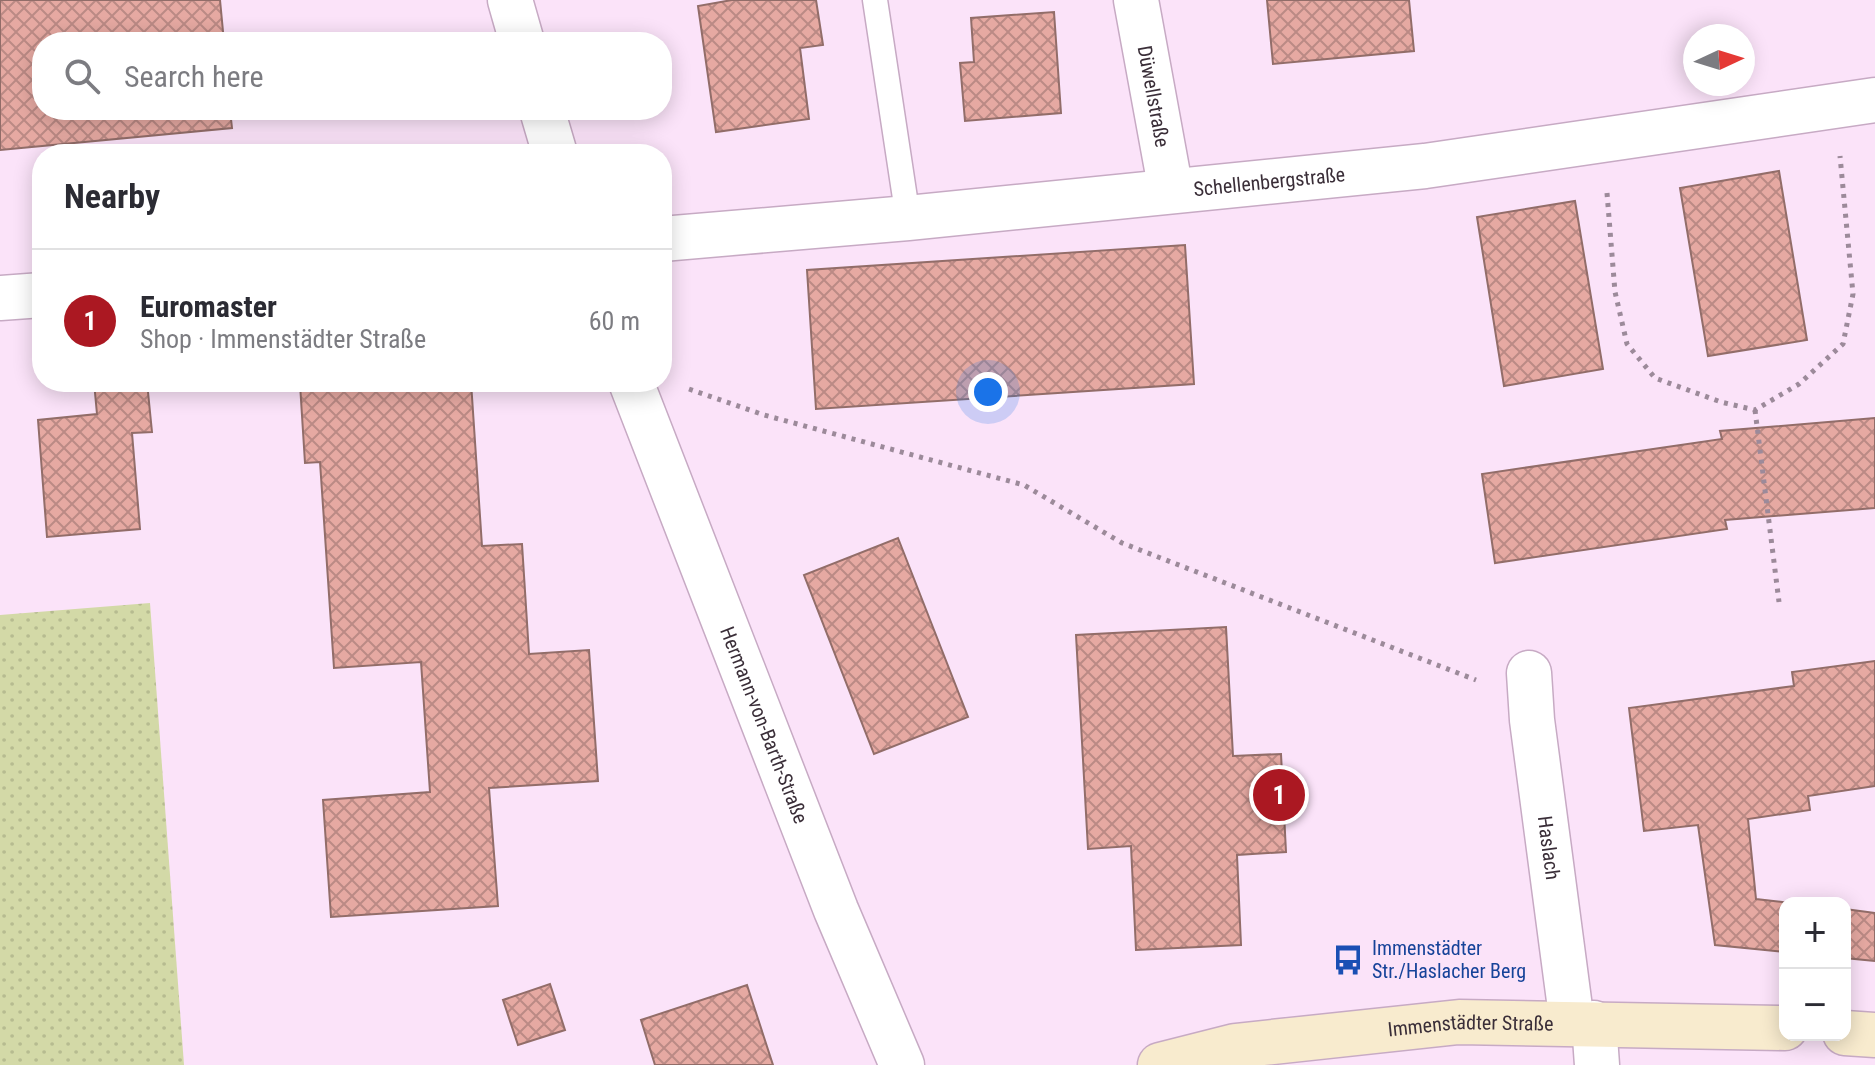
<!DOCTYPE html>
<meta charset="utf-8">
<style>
:root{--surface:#fff;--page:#f7f7f7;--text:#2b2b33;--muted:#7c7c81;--line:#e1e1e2;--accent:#ab1822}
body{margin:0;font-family:"Roboto Condensed",sans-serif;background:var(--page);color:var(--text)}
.controls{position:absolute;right:24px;bottom:24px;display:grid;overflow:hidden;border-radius:16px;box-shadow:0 4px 20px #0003}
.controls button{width:72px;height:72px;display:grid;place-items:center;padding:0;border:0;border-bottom:2px solid var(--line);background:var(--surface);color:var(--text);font:40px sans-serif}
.compass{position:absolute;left:1683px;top:24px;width:72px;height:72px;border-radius:50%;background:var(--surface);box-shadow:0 4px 20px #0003;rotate:86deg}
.you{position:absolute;left:988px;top:392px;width:28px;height:28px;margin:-20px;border:6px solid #fff;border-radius:50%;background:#1a73e8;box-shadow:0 0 0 12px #1a73e833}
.badge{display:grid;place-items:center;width:52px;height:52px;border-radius:50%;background:var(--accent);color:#fff;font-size:26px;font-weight:700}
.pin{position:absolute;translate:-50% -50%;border:4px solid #fff;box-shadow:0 2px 8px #0006}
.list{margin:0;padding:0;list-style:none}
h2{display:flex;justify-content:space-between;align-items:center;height:104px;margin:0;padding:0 32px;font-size:34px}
h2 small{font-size:26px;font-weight:400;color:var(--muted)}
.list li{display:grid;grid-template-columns:52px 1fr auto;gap:24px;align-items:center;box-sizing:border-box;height:144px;padding:0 32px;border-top:2px solid var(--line)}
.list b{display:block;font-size:30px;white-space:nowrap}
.list p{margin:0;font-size:26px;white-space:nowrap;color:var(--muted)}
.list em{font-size:26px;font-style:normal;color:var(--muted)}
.icon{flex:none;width:44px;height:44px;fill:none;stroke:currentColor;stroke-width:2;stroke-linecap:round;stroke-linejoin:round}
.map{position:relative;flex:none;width:1875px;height:1065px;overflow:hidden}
.search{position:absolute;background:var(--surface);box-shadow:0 4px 20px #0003;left:32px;top:32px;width:640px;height:88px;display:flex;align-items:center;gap:20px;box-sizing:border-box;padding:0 28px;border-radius:32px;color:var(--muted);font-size:30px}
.panel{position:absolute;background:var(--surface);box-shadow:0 4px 20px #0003;left:32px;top:144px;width:640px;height:248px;border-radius:32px}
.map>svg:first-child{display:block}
.grass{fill:url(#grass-dots)}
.building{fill:url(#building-cross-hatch);stroke:#926d69;stroke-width:2}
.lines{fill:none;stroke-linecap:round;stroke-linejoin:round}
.lane-casing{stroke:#c7aac4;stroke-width:27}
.street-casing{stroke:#c7aac4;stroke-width:47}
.secondary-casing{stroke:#c7aac4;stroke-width:47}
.path{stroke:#9c8a9a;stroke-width:5;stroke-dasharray:4 6;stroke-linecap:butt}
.lane{stroke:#fff;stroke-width:24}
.street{stroke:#fff;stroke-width:44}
.secondary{stroke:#f8ebce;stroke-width:44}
.labels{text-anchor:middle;stroke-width:6;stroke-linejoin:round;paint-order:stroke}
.street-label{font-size:20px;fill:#3a2e38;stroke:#fbe3f9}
.transit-label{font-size:20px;fill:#164399;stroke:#fbe3f9;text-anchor:start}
</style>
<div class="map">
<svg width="1875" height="1065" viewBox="0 0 1875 1065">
<defs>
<pattern id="grass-dots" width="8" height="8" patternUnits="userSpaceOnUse" patternTransform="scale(2)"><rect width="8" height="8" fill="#d3d9a7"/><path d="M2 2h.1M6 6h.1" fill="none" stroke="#b6bb90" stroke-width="1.8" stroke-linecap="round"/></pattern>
<pattern id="building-cross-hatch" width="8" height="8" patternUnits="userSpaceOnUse" patternTransform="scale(2)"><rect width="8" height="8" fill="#e6a9a2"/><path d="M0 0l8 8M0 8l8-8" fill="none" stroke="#bb8a85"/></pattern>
</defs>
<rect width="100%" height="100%" fill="#fbe3f9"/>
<path class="grass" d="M150,603L184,1065H0V615Z"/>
<g class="building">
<path d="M0,0H220L224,42H42V110H230L232,128L0,150Z"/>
<path d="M732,0H816L823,45L800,48L809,119L716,132L698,6Z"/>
<path d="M1267,0H1409L1414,51L1273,64Z"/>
<path d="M1054,12L1061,113L965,121L960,63L974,62L971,18Z"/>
<path d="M1779,171L1807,340L1708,356L1680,188Z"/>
<path d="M1575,201L1603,369L1504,386L1477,217Z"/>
<path d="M1185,245L1194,384L816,409L807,270Z"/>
<path d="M94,382H147L152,432L132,433L140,529L47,537L38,420L97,414Z"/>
<path d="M334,382H471L482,546L522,544L529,654L589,650L598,781L489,788L498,906L331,917L323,800L430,792L421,662L334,668L320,462L305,463L300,384Z"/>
<path d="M1875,418V508L1725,520L1727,529L1495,563L1482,474L1722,439L1720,431Z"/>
<path d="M898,538L968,717L874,754L804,575Z"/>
<path d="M1226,627L1233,756L1281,754L1286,852L1237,855L1241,945L1136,950L1131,846L1088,849L1076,635Z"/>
<path d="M1875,661V786L1808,796L1810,810L1748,819L1756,899L1791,903H1785V952L1715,945L1698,825L1644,831L1629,708L1794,686L1792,672Z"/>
<path d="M1845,909L1875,913V961L1845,958Z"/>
<path d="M550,984L565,1030L518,1045L503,1000Z"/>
<path d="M747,985L773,1065H655L641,1020Z"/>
</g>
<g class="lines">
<g class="lane-casing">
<path id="lane" d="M875,0L908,218"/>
</g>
<g class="street-casing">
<g id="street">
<path d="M510,0L522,42"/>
<path id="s1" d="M1136,0L1171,191"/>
<path d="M542,110L555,154"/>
<path id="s2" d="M662,239L908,218L1425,166L1875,100"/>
<path d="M0,298L42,295"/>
<path id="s3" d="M631,382L836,910L902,1065"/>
<path id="s4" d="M1529,673L1532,720L1572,1023"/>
<path d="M1594,1023L1597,1065"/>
</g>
</g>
<g class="secondary-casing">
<g id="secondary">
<path d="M1845,1033L1875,1035"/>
<path id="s5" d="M1160,1065L1235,1046L1459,1022L1785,1028"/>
</g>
</g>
<g class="path">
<path d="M1607,193L1615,292L1627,344L1655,378L1721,402L1755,410L1799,384L1843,344L1853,294L1840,156"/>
<path d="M689,389L764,415L1024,485L1122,543L1476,680"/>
<path d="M1755,410L1779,602"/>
</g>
<use href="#lane" class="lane"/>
<use href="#street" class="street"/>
<use href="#secondary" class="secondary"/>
</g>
<defs>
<g id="bus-bare" transform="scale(2.4)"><path d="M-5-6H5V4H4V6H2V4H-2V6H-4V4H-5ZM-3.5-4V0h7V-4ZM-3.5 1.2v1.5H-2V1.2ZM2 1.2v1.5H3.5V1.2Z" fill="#1a4fb4" stroke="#fbe3f9" stroke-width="2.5" paint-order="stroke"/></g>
</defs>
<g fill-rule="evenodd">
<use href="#bus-bare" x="1348" y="960"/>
</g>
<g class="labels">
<g class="street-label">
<text dy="7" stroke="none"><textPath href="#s1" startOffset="98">Düwellstraße</textPath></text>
<text dy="7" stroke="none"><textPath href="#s2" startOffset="610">Schellenbergstraße</textPath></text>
<text dy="7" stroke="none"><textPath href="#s3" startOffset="368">Hermann-von-Barth-Straße</textPath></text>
<text dy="7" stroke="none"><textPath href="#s4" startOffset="176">Haslach</textPath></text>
<text dy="7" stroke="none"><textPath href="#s5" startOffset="314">Immenstädter Straße</textPath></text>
</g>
<g class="transit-label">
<text x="1372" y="955">Immenstädter<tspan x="1372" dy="23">Str./Haslacher Berg</tspan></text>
</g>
</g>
</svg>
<div class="controls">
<button>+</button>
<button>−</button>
</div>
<svg class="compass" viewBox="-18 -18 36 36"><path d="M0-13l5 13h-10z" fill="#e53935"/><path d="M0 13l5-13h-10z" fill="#7c7c81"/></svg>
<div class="you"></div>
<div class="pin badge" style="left:1279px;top:795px">1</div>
<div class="search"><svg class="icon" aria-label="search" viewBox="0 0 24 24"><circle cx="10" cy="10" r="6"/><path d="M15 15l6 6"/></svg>Search here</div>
<section class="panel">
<h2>Nearby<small></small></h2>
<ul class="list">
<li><span class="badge">1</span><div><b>Euromaster</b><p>Shop · Immenstädter Straße</p></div><em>60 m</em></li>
</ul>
</section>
</div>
